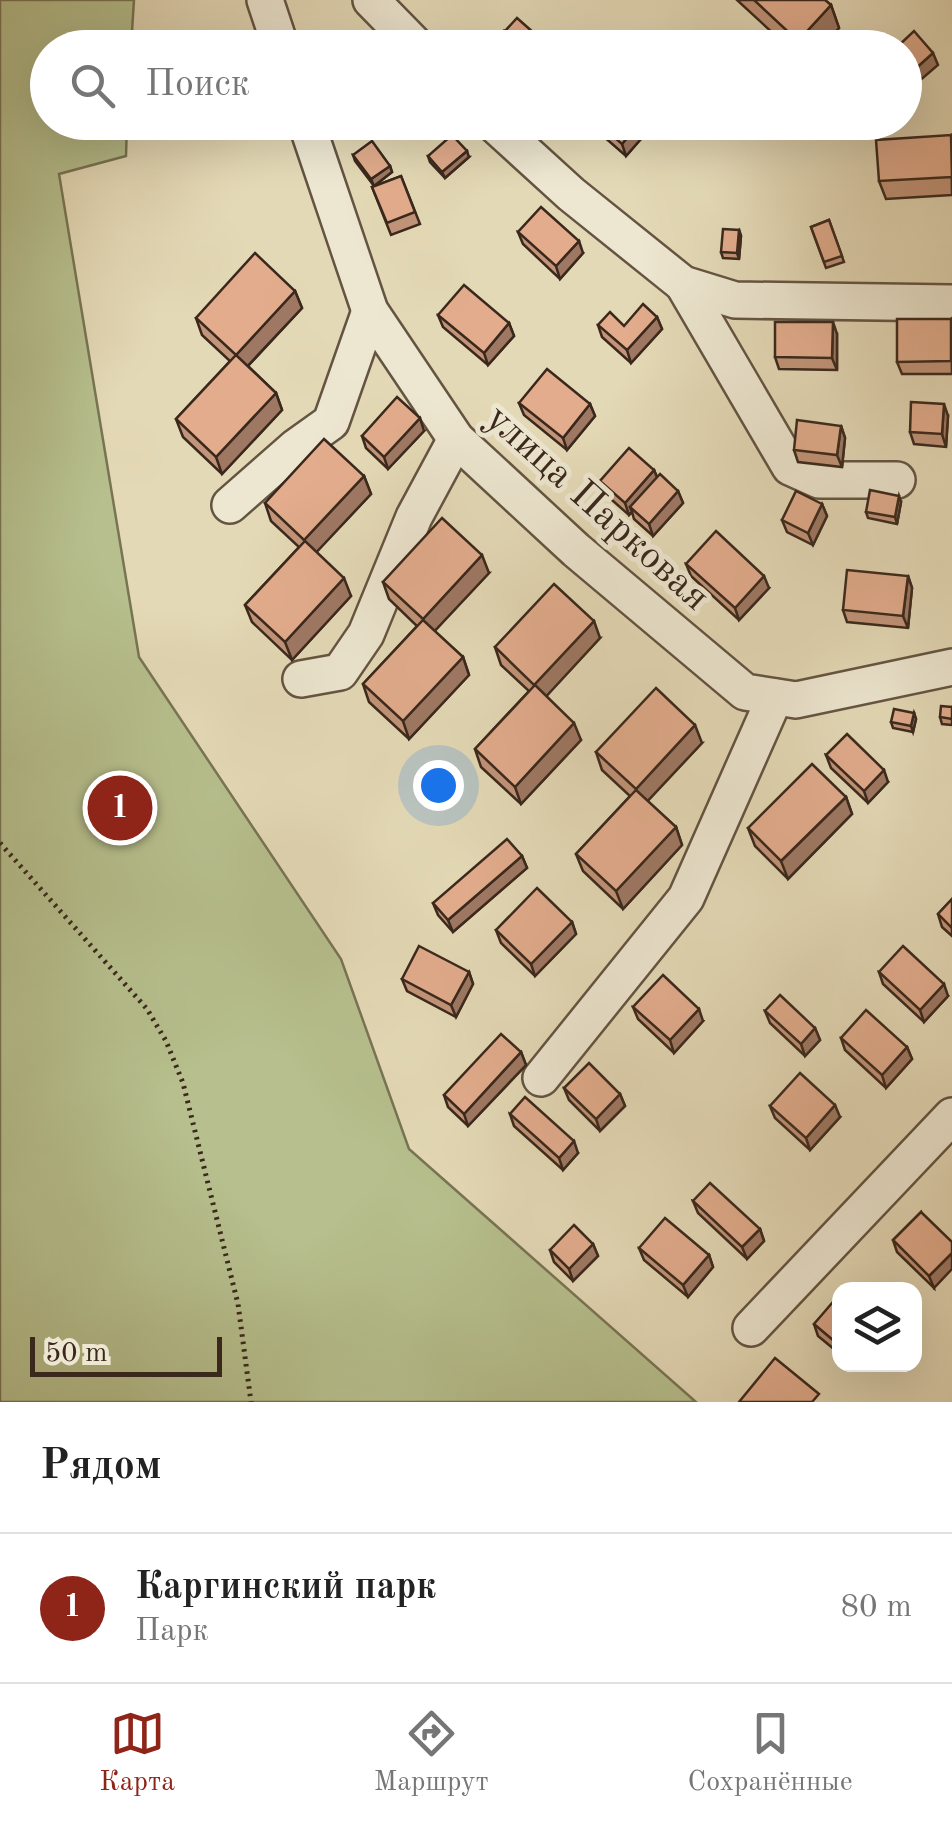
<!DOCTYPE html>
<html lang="ru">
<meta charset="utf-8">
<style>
:root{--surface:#fff;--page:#f6f6f6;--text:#222;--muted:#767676;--line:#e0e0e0;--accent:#8f2418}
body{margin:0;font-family:"Old Standard TT",serif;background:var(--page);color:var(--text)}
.controls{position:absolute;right:30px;bottom:30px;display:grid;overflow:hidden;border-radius:20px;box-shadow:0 10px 40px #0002}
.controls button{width:90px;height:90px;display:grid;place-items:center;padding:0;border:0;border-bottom:2px solid var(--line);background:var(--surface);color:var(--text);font:50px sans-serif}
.scale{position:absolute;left:30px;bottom:25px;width:192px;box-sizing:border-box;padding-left:10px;border:5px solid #3a281c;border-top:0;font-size:28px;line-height:35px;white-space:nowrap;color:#3a281c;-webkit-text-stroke:8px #ede6d0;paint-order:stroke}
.you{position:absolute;left:438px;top:785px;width:35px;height:35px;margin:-25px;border:8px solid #fff;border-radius:50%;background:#1a73e8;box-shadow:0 0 0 15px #1a73e833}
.badge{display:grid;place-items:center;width:65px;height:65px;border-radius:50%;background:var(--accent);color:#fff;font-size:32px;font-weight:700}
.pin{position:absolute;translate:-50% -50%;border:5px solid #fff;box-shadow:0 2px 10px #0006}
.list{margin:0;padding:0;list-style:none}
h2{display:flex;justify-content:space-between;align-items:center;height:130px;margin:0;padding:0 40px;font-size:42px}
h2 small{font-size:32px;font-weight:400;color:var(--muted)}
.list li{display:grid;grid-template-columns:65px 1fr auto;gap:30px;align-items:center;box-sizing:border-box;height:150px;padding:0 40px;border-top:2px solid var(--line)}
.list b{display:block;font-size:38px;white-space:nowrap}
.list p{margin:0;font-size:32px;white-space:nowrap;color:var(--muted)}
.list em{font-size:32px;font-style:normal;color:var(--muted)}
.icon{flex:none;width:55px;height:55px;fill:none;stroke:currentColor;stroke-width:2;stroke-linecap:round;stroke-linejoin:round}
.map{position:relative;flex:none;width:952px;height:1402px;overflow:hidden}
.search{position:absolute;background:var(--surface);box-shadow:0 10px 40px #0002;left:30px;right:30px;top:30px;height:110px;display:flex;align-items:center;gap:25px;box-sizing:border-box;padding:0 35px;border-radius:55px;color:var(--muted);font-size:38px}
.sheet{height:280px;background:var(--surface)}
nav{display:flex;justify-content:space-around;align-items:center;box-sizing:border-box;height:140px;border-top:2px solid var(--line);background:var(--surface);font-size:28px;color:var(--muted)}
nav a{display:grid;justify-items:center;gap:5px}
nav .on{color:var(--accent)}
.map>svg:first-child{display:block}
.green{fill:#b6bf8d;stroke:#787454;stroke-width:2.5}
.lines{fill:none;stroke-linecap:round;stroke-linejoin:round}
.minor-casing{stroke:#645442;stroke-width:40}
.path{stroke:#3a281c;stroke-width:5;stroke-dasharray:2.5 5;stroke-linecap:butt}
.minor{stroke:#ede6d0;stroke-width:35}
.wall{fill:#c29479;stroke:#3a281c;stroke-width:2.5}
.shaded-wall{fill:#9e7863;stroke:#3a281c;stroke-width:2.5}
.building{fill:#e2ac8d;stroke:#3a281c;stroke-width:2.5}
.labels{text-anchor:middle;stroke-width:10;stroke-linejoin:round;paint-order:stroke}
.street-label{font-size:40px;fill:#3a281c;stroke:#ede6d0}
</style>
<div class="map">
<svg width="952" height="1402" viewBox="0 0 952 1402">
<rect width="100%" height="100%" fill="#e4d9b6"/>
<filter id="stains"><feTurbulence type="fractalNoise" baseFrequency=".002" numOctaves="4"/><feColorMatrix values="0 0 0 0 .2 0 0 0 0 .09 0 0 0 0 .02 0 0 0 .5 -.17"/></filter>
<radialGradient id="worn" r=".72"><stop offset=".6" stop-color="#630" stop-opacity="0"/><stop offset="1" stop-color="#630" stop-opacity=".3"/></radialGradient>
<path class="green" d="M0,0H134L131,47L48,48V122L127,123L126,156L59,174L139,657L341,959L409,1149L696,1402H0Z"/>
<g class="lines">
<g class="minor-casing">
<g id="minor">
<path d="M265,0L281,48"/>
<path d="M371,0L418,48"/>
<path d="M306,122L370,311L456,439L576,550L745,692L796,700L952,667"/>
<path d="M492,122L571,194L683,284L735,300L952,303"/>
<path d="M683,284L790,467L819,480H897"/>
<path d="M230,505L296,447L331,422L370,311"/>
<path d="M301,679L340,672L366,634L414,517L456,439"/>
<path d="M541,1078L686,898L775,697"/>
<path d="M751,1328L952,1116"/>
</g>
</g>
<path class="path" d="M0,843L147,1009L166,1041L183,1083L238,1304L251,1402"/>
<use href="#minor" class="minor"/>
</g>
<g class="wall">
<path d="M737,0H825L831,5L839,28L821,48H789Z"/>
<path d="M505,31L546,48H518L507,38Z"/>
<path d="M155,122H181L159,132Z"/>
<path d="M358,122H371L362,128Z"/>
<path d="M587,122H654V124L626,156Z"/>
<path d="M951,135L952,195L886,199L879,181Z"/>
<path d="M353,155L390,166L392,172L374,186L355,161Z"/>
<path d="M428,156L469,157L445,178L430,162Z"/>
<path d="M401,176L420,224L391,235L372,187Z"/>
<path d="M829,220L844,262L826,268L811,227Z"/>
<path d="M739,230L741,236L739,259L723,258L721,252Z"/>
<path d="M518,232L583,253L560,279L523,244Z"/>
<path d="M295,291L302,308L248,366L276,393L282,410L222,474L183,437L176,419L230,361L202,335L196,318Z"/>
<path d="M438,315L509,323L514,336L488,365L443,327Z"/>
<path d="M657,317L662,329L631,363L602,337L598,325L624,326Z"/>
<path d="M951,319L952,374H902L897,362Z"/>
<path d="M837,334V370L779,369L775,357Z"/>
<path d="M519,403L590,404L595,416L567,450L524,415Z"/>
<path d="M948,416L946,447L914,444L910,432Z"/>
<path d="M841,426L845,438L842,467L798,462L794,450Z"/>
<path d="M424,431L388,469L366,448L362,436Z"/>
<path d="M654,470L657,477L678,491L683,503L653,536L634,519L632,512L629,515L604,493L600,481Z"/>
<path d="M364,476L371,494L316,552L351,596L292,660L252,622L245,605L299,547L271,521L265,503Z"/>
<path d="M901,502L897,524L868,518L866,512Z"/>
<path d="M822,504L827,516L813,545L787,532L782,520Z"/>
<path d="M686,564L769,588L739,620L691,576Z"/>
<path d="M489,573L434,631L463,657L469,675L409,739L369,702L363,684L417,626L389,599L383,582Z"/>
<path d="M908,576L912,588L908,628L847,622L843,610Z"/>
<path d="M600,638L546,696L581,740L521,804L481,767L475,749L529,691L501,665L495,647Z"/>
<path d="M952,707V725L942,724L940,717Z"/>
<path d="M914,713L916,719L913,732L893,728L891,722Z"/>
<path d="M702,743L647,801L676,827L682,845L623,909L583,871L576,854L630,796L602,770L596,752Z"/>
<path d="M826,755L888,782L868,803L831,768Z"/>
<path d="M846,797L852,814L788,879L755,846L748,828Z"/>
<path d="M522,856L527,868L453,932L438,915L433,903Z"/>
<path d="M952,899V936L942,927L938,914Z"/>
<path d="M572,922L576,934L535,976L501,943L496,930Z"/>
<path d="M469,972L473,984L456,1017L407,991L402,979Z"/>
<path d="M879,972L948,996L924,1022L883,984Z"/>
<path d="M633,1007L703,1021L674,1053L638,1019Z"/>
<path d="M765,1011L815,1028L820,1040L805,1056L770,1023Z"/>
<path d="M841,1038L907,1047L912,1059L886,1088L845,1050Z"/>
<path d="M521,1052L526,1065L468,1126L448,1107L444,1095Z"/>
<path d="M564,1088L620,1094L625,1106L600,1131L569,1100Z"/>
<path d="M770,1106L840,1117L810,1150L775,1118Z"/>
<path d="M510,1114L578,1153L563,1170L514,1126Z"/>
<path d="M693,1201L760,1229L764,1241L747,1259L698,1213Z"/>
<path d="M921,1212L934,1288L897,1252L893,1240Z"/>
<path d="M593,1244L598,1256L573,1281L554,1262L550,1250Z"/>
<path d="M639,1248L709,1255L713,1267L688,1297L644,1260Z"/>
<path d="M840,1297V1354L818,1336L814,1324Z"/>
</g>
<g class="shaded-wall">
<path d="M831,5L839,28L821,48H801L798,41Z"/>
<path d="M933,53L938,65L904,94V79Z"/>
<path d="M640,122L654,124L626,156L622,144Z"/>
<path d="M467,151L469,157L445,178L442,172Z"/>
<path d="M390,166L392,172L374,186L371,179Z"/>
<path d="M739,230L741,236L739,259L737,253Z"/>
<path d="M579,241L583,253L560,279L556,266Z"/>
<path d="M295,291L302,308L242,372L236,355Z"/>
<path d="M657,317L662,329L631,363L627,350Z"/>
<path d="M833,322L837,334V370L832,358Z"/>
<path d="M509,323L514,336L488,365L484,353Z"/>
<path d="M276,393L282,410L222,474L216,457Z"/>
<path d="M590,404L595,416L567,450L563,438Z"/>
<path d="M944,404L948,416L946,447L942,434Z"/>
<path d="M420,418L424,431L388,469L384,457Z"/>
<path d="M841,426L845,438L842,467L837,455Z"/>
<path d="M654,470L659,482L630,507L632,512L629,515L625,503Z"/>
<path d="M364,476L371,494L311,558L304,540Z"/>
<path d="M678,491L683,503L653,536L649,524Z"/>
<path d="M899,496L901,502L897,524L895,517Z"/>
<path d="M822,504L827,516L813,545L808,533Z"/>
<path d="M482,555L489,573L429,637L423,619Z"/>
<path d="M764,576L769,588L739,620L735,608Z"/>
<path d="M908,576L912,588L908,628L903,616Z"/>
<path d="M344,578L351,596L292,660L285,642Z"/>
<path d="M594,621L600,638L541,702L534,685Z"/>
<path d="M463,657L469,675L409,739L403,721Z"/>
<path d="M914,713L916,719L913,732L911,726Z"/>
<path d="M574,723L581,740L521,804L515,787Z"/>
<path d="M695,725L702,743L642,807L636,789Z"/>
<path d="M884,770L888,782L868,803L864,791Z"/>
<path d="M846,797L852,814L788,879L781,861Z"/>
<path d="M676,827L682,845L623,909L616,891Z"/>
<path d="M522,856L527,868L453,932L448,920Z"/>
<path d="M572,922L576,934L535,976L531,964Z"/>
<path d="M469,972L473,984L456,1017L451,1005Z"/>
<path d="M944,984L948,996L924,1022L920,1010Z"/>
<path d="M699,1009L703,1021L674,1053L670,1040Z"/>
<path d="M815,1028L820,1040L805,1056L801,1044Z"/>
<path d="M907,1047L912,1059L886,1088L882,1075Z"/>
<path d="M521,1052L526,1065L468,1126L464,1114Z"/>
<path d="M620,1094L625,1106L600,1131L596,1119Z"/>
<path d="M835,1105L840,1117L810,1150L806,1138Z"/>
<path d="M574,1141L578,1153L563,1170L559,1158Z"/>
<path d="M760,1229L764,1241L747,1259L742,1247Z"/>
<path d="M593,1244L598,1256L573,1281L569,1269Z"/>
<path d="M952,1253V1269L934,1288L929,1276Z"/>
<path d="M709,1255L713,1267L688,1297L683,1285Z"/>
</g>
<g class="building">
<path d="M754,0H825L831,5L798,41Z"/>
<path d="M517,18L544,42L539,48H523L505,31Z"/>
<path d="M914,31L933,53L904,79V48H896Z"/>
<path d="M486,41L493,48H480Z"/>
<path d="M597,122H640L622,144Z"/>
<path d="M452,135L467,151L442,172L428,156Z"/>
<path d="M951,135L952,177L879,181L876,140Z"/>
<path d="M372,141L390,166L371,179L353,155Z"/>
<path d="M401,176L415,212L387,223L372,187Z"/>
<path d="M541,207L579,241L556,266L518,232Z"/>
<path d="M829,220L842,256L824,262L811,227Z"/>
<path d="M723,229L739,230L737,253L721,252Z"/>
<path d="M255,253L295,291L236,355L196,318Z"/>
<path d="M464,285L509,323L484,353L438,315Z"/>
<path d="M643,304L657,317L627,350L598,325L610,312L624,326Z"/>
<path d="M897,319H951V361L897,362Z"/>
<path d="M775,322H833L832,358L775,357Z"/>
<path d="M236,355L276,393L216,457L176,419Z"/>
<path d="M547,369L590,404L563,438L519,403Z"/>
<path d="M397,397L420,418L384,457L362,436Z"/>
<path d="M911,402L944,404L942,434L910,432Z"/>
<path d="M797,420L841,426L837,455L794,450Z"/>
<path d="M324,439L364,476L304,540L265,503Z"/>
<path d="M629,448L654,470L625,503L600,481Z"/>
<path d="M660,474L678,491L649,524L630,507Z"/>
<path d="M870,490L899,496L895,517L866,512Z"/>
<path d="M796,491L822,504L808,533L782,520Z"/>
<path d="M442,518L482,555L423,619L383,582Z"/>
<path d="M716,531L764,576L735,608L686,564Z"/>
<path d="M305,541L344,578L285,642L245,605Z"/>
<path d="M847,570L908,576L903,616L843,610Z"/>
<path d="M554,584L594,621L534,685L495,647Z"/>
<path d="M423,620L463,657L403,721L363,684Z"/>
<path d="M535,685L574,723L515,787L475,749Z"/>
<path d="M656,688L695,725L636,789L596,752Z"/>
<path d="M941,706L952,707V719L940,717Z"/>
<path d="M894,709L914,713L911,726L891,722Z"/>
<path d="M847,734L884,770L864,791L826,755Z"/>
<path d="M812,764L846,797L781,861L748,828Z"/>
<path d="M636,790L676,827L616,891L576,854Z"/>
<path d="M507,839L522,856L448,920L433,903Z"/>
<path d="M537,888L572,922L531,964L496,930Z"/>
<path d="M952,899V928L938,914Z"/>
<path d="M419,946L469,972L451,1005L402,979Z"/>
<path d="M903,946L944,984L920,1010L879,972Z"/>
<path d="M663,975L699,1009L670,1040L633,1007Z"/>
<path d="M780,995L815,1028L801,1044L765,1011Z"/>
<path d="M866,1010L907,1047L882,1075L841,1038Z"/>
<path d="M501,1034L521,1052L464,1114L444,1095Z"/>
<path d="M589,1063L620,1094L596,1119L564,1088Z"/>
<path d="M800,1073L835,1105L806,1138L770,1106Z"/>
<path d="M525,1097L574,1141L559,1158L510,1114Z"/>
<path d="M710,1183L760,1229L742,1247L693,1201Z"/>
<path d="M921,1212L952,1242V1253L929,1276L893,1240Z"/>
<path d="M665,1218L709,1255L683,1285L639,1248Z"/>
<path d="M574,1225L593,1244L569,1269L550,1250Z"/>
<path d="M838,1296L840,1297V1346L814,1324Z"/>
<path d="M775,1358L819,1394L812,1402H739Z"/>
</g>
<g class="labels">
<g class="street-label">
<text transform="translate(599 506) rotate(42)" y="14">улица Парковая</text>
</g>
</g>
<rect width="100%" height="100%" filter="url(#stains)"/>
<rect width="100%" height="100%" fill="url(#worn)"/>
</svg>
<div class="controls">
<button><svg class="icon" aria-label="layers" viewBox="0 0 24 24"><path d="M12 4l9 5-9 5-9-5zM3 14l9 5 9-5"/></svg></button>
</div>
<div class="scale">50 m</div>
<div class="you"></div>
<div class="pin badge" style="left:120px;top:808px">1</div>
<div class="search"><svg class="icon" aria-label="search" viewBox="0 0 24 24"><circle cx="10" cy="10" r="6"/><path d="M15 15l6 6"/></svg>Поиск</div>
</div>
<section class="sheet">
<h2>Рядом<small></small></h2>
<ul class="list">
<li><span class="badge">1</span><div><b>Каргинский парк</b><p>Парк</p></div><em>80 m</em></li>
</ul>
</section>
<nav>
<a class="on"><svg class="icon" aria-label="map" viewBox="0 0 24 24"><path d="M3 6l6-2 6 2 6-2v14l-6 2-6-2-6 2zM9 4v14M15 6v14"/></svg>Карта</a>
<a><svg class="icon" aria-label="directions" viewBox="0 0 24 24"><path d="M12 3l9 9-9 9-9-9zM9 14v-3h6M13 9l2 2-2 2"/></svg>Маршрут</a>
<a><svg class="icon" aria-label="saved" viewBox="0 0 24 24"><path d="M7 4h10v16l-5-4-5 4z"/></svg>Сохранённые</a>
</nav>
